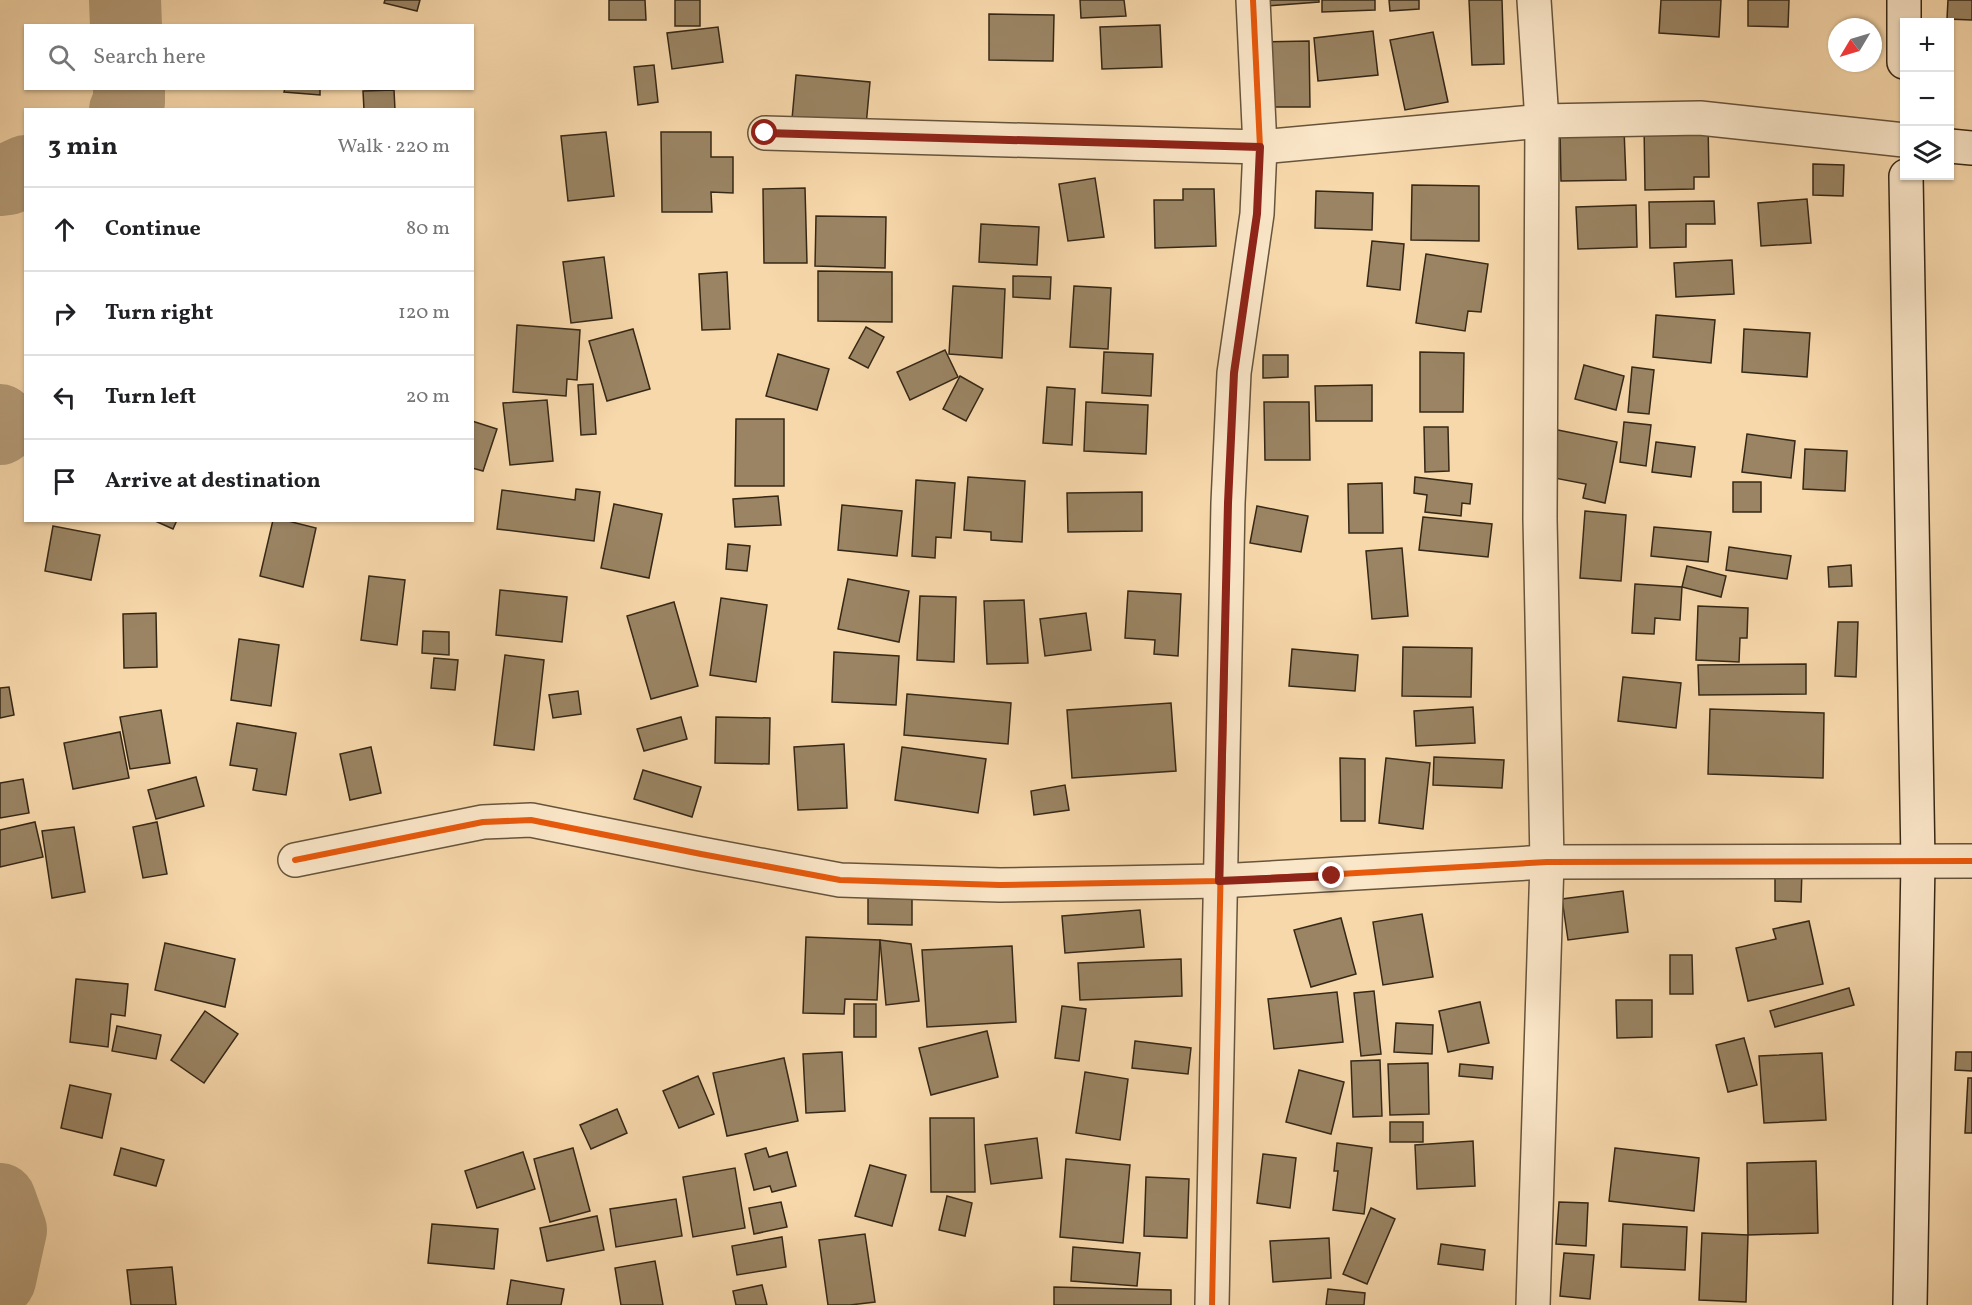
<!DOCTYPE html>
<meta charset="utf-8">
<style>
:root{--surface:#fff;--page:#f6f6f6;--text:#202124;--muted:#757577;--line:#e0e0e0}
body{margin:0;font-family:Vollkorn,serif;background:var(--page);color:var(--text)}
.controls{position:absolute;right:18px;top:18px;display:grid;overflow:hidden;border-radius:0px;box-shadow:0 2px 4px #0004}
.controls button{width:54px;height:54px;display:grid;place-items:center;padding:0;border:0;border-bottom:2px solid var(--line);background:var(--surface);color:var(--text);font:30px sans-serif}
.compass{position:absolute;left:1828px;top:18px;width:54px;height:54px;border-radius:50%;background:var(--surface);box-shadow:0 2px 4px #0004;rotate:232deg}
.stop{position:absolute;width:18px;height:18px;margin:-14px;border:4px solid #8f2418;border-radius:50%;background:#fff}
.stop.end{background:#8f2418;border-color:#fff;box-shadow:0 2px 6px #0008}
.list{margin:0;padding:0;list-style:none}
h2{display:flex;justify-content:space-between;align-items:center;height:78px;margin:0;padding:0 24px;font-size:26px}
h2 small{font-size:20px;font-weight:400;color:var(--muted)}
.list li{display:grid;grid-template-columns:39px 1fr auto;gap:18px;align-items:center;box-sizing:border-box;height:84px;padding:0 24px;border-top:2px solid var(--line)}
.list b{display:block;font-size:22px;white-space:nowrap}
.list em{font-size:20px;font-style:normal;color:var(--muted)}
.icon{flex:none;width:33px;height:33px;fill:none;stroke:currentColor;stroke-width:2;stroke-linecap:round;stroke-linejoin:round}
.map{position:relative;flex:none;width:1972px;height:1305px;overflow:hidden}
.search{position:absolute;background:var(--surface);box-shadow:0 2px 4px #0004;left:24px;top:24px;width:450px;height:66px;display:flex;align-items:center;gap:15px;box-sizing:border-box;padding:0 21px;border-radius:0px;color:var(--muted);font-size:22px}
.panel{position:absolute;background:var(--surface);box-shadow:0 2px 4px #0004;left:24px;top:108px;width:450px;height:414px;border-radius:0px}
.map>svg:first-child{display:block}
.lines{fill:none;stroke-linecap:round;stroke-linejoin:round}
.river{stroke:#b59c78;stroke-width:72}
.building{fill:#9a8463;stroke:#362816;stroke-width:1.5}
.street-casing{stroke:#66543b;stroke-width:36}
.secondary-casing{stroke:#362816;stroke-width:36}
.street{stroke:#fae6c8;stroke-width:33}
.secondary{stroke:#fae6c8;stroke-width:33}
.cycleway-casing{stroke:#fae6c8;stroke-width:10}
.cycleway{stroke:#e8590c;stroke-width:6}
.route{stroke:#8f2418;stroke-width:8}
</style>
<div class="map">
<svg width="1972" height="1305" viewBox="0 0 1972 1305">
<rect width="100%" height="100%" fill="#f7d8ab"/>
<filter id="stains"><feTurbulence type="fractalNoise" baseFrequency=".00333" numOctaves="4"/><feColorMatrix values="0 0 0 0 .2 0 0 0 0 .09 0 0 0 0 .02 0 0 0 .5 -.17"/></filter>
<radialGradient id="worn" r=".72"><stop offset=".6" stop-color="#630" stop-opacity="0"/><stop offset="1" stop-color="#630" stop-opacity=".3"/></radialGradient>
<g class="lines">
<g class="river">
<path d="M125,0L126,26"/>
<path d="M125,110L129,102V88"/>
<path d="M0,180L8,179L26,171"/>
<path d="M0,420L2,425L0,429"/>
<path d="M0,1199L11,1230L0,1280"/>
</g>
</g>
<g class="building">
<path d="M385,0H420L417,11L384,3Z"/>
<path d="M609,0H645L646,20H609Z"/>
<rect x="675" y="0" width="25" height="26"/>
<path d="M1080,0H1124L1126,16L1081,18Z"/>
<path d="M1264,0H1319V2L1265,6Z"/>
<path d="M1322,0H1375V10L1322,12Z"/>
<path d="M1389,0H1419V9L1390,11Z"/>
<path d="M1469,0H1502L1504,64L1472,65Z"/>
<path d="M1661,0H1721L1719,37L1659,33Z"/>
<path d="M1748,0H1789L1788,27L1748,26Z"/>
<path d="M1948,0H1972V20L1947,19Z"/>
<path d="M989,14L1054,15L1053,61L989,60Z"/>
<path d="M1160,25L1162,67L1102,69L1100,27Z"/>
<path d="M718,27L723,62L672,69L667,33Z"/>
<path d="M1373,31L1378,75L1318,81L1314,38Z"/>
<path d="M1433,32L1448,102L1405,110L1390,40Z"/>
<path d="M1309,41L1310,107H1264L1263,42Z"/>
<path d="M654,65L658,102L638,105L634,67Z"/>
<path d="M796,75L870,82L866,126L792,119Z"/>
<path d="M285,88H320V95L284,92Z"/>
<path d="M394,90L395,110H364L363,91Z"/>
<path d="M1708,123L1709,177H1694V189L1645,190L1644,124Z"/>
<path d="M1624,129L1626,180L1561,181L1560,131Z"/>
<path d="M606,132L614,196L568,201L561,136Z"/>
<path d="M661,132H711V157H733V193L711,192L712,212H662Z"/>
<path d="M1813,164L1844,165L1843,196L1813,195Z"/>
<path d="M1095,178L1104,237L1068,241L1059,184Z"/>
<path d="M1412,185L1479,186V241L1411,240Z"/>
<path d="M805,188L807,263H764L763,189Z"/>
<path d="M1183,189H1214L1216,246L1155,248L1154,200H1183Z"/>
<path d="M1316,191L1373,193L1372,230L1315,228Z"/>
<path d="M1807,199L1811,243L1761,246L1758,203Z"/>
<path d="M1714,201L1715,224H1686V247L1650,248L1649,202Z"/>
<path d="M1636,205L1637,247L1578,249L1576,207Z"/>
<path d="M816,216L886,217L885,268L815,266Z"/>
<path d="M981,224L1039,227L1037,265L979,262Z"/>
<path d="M1372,241L1404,244L1400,290L1367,286Z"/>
<path d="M1426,254L1488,264L1481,312L1468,311L1465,331L1416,323Z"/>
<path d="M604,257L612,318L571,323L563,262Z"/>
<path d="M1732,260L1734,294L1676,297L1674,263Z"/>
<path d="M818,271L892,272V322L818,321Z"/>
<path d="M727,272L730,329L702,330L699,274Z"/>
<path d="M1013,276L1051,277L1050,299L1013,297Z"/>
<path d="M953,286L1005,289L1002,358L949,354Z"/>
<path d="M1074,286L1111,288L1108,349L1070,347Z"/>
<path d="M1656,315L1715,320L1711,363L1653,357Z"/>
<path d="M517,325L580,330L577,380L567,379L566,396L513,392Z"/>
<path d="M866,327L884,337L868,368L849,358Z"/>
<path d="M633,329L650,389L607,401L589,341Z"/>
<path d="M1744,329L1810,333L1807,377L1742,372Z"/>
<path d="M945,350L958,377L910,400L897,372Z"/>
<path d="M1104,352L1153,354L1151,396L1102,393Z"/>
<path d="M1420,352L1464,353L1463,412H1420Z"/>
<path d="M778,354L829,369L817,410L766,396Z"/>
<path d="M1263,355H1288V377L1263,378Z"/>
<path d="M1584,365L1624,376L1616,410L1575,399Z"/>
<path d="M1632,367L1654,370L1649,414L1628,412Z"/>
<path d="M960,376L983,389L966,421L943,409Z"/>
<path d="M593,384L596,434L581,435L578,385Z"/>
<path d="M1372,385V421H1316L1315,386Z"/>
<path d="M1047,387L1075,389L1072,445L1043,443Z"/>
<path d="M547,400L553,461L510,465L503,403Z"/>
<path d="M1086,402L1148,405L1146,454L1084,451Z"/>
<path d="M1264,402H1309L1310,460H1265Z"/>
<path d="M736,419H784V486H735Z"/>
<path d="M472,421L497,429L483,471L472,468Z"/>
<path d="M1624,422L1651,425L1646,466L1620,462Z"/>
<path d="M1424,427H1448L1449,471L1425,472Z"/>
<path d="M1553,429L1617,442L1605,503L1583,498L1586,484L1544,476Z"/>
<path d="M1747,434L1795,441L1791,478L1742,472Z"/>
<path d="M1656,442L1695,447L1691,477L1652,472Z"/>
<path d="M1805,449L1847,451L1845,491L1803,489Z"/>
<path d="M968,477L1025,481L1022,542L991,540V532L964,530Z"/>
<path d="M1415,477L1472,484L1470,504L1462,503L1461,516L1425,512L1427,495L1414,493Z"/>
<path d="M916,480L955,483L951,538L936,537L935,558L912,556Z"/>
<rect x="1733" y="482" width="28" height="30"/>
<path d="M1382,483L1383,533H1349L1348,484Z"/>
<path d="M576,489L600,492L594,541L497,529L502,490L575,500Z"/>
<path d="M1142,492V531L1068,532L1067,493Z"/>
<path d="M778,496L781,525L735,527L733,499Z"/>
<path d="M614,504L662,514L649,578L601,568Z"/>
<path d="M842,505L902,511L897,556L838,550Z"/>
<path d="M1257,506L1308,516L1301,552L1250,543Z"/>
<path d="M1585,511L1626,515L1621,581L1580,578Z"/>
<path d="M1423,517L1492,524L1488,557L1419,550Z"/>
<path d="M153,520H177L173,529Z"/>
<path d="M273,520H284L316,528L303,587L260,576Z"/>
<path d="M53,526L100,535L91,580L45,571Z"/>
<path d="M1654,527L1711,532L1708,562L1651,556Z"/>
<path d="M728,544L750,546L747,571L726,569Z"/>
<path d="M1729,547L1791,556L1787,579L1726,570Z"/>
<path d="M1402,548L1408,616L1372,619L1366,551Z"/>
<path d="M1851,565L1852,586L1829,587L1828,567Z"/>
<path d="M1687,566L1726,576L1721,597L1682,587Z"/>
<path d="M369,576L405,580L397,645L361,640Z"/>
<path d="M848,579L909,591L899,642L838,629Z"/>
<path d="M1635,584L1682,587L1680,620L1655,618L1654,634L1632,633Z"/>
<path d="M500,590L567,597L562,642L496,635Z"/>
<path d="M1128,591L1181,594L1178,656L1154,654L1155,640L1125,638Z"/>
<path d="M920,596L956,597L954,662L917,660Z"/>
<path d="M721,598L767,605L756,682L710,675Z"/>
<path d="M1024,600L1028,663L987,664L984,601Z"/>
<path d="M674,602L698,686L651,699L627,616Z"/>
<path d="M1698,606L1748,608L1747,638H1740L1739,662L1696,660Z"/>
<path d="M156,613L157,667L124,668L123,614Z"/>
<path d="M1086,613L1091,650L1045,656L1040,619Z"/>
<path d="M1838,622H1858L1856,677L1835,676Z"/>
<path d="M423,631L449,632V655L422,653Z"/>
<path d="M239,639L279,645L271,706L231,700Z"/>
<path d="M1403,647L1472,648L1471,697L1402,696Z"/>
<path d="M1292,649L1358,655L1355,691L1289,686Z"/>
<path d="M834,652L899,656L896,705L832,702Z"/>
<path d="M505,655L544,660L534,750L494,745Z"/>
<path d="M434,658L458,660L455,690L431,688Z"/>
<path d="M1806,664V694L1699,695L1698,665Z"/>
<path d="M1623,677L1681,683L1676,728L1618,721Z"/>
<path d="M9,687L14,715L0,718V688Z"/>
<path d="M578,691L581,714L553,718L549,695Z"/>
<path d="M907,694L1011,703L1008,744L904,735Z"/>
<path d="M1171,703L1176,771L1072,778L1067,710Z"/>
<path d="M1473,707L1475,743L1416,746L1414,711Z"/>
<path d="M1710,709L1824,713L1823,778L1708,774Z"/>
<path d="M161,710L170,763L130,769L120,717Z"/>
<path d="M681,717L687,739L644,751L637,729Z"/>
<path d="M716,717L770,718L769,764L715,763Z"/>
<path d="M237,723L296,733L286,795L253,790L257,769L230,765Z"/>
<path d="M120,732L129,778L73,789L64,743Z"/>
<path d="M844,744L847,808L798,810L794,747Z"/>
<path d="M371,747L381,793L350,800L340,754Z"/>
<path d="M902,747L986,759L978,813L895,800Z"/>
<path d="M1434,757L1504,760L1502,788L1433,785Z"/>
<path d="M1340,758L1365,759V821H1341Z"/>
<path d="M1386,758L1430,763L1423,829L1379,823Z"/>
<path d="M643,770L701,787L692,817L634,799Z"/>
<path d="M196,777L204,806L156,819L148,790Z"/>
<path d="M23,779L29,813L0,818V783Z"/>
<path d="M1065,785L1069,810L1034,815L1031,791Z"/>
<path d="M35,822L43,857L0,867V830Z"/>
<path d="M157,822L167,874L143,878L133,827Z"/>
<path d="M74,827L85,892L52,898L42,831Z"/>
<path d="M1775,869H1802L1801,902L1775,901Z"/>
<path d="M1623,891L1628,932L1568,940L1562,899Z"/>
<path d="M868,895H912V925L868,924Z"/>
<path d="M1140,910L1144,947L1065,953L1062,916Z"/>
<path d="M1422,914L1433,977L1383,985L1373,922Z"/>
<path d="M1341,918L1356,974L1311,987L1294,930Z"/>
<path d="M1809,921L1823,984L1748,1001L1736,948L1776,939L1773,929Z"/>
<path d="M806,937L880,940L877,1000L845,999L844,1014L803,1013Z"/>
<path d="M880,940L911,944L919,1001L886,1005Z"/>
<path d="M165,943L235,959L225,1007L155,990Z"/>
<path d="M1012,946L1016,1022L927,1027L922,950Z"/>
<path d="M1670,955H1692L1693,994H1670Z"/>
<path d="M1181,959L1182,996L1080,1000L1078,963Z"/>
<path d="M76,979L128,984L125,1016L111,1014L108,1047L70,1042Z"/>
<path d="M1849,988L1854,1005L1775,1027L1770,1011Z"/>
<path d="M1374,991L1381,1054L1361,1056L1354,993Z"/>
<path d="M1337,992L1343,1042L1274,1049L1268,999Z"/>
<path d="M1616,1000H1652V1037L1617,1038Z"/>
<path d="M1480,1002L1489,1043L1448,1052L1439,1011Z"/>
<rect x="854" y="1004" width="22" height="33"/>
<path d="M1062,1006L1086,1009L1079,1061L1055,1058Z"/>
<path d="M205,1011L238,1034L204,1083L171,1060Z"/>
<path d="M1396,1023L1433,1025L1432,1054L1394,1052Z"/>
<path d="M117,1026L161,1035L156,1059L112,1051Z"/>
<path d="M987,1031L998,1077L931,1095L919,1048Z"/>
<path d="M1744,1038L1757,1085L1728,1092L1716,1045Z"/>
<path d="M1135,1041L1191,1048L1188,1074L1132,1068Z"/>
<path d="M842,1052L845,1111L806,1113L803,1054Z"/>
<path d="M1956,1052H1972V1071L1955,1070Z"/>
<path d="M1822,1053L1826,1120L1764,1123L1759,1056Z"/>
<path d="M784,1058L798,1121L727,1136L713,1073Z"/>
<path d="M1380,1060L1382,1116L1353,1117L1351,1061Z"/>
<path d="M1428,1063L1429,1114L1390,1115L1388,1064Z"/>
<path d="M1460,1064L1493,1067L1492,1079L1459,1076Z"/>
<path d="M1299,1070L1344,1082L1331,1134L1286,1122Z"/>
<path d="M1085,1072L1128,1079L1120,1140L1076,1133Z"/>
<path d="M698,1076L714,1114L679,1128L663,1091Z"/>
<path d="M1968,1078H1972V1133H1965Z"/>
<path d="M70,1085L111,1094L102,1138L61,1128Z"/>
<path d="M617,1109L627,1133L591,1149L580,1125Z"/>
<path d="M930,1118H974L975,1192H931Z"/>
<rect x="1390" y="1122" width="33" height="20"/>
<path d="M1037,1138L1042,1178L991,1184L985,1145Z"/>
<path d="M1473,1141L1475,1186L1417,1189L1415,1145Z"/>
<path d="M1337,1143L1372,1148L1364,1214L1333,1210L1338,1171H1334Z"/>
<path d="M121,1148L164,1160L156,1186L114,1175Z"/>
<path d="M573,1148L590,1211L550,1222L534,1159Z"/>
<path d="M766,1148L769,1157L787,1152L796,1186L772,1192L770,1186L754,1190L745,1154Z"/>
<path d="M1615,1148L1699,1158L1694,1211L1609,1201Z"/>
<path d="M523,1152L535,1189L477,1208L465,1171Z"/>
<path d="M1263,1154L1296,1158L1290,1208L1257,1203Z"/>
<path d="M1066,1159L1130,1165L1123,1243L1060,1237Z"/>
<path d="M1816,1161L1818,1233L1748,1235L1747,1163Z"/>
<path d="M870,1165L906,1175L892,1226L855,1216Z"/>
<path d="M735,1168L745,1228L693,1237L683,1177Z"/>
<path d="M1146,1177L1189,1179L1187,1238L1144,1236Z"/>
<path d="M947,1196L972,1203L965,1236L939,1230Z"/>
<path d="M676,1199L682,1236L616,1247L610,1209Z"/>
<path d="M781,1202L787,1227L754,1234L749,1208Z"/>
<path d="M1559,1202L1588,1203L1586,1246L1556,1244Z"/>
<path d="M1371,1208L1395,1219L1367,1284L1343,1274Z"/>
<path d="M597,1216L604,1250L547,1261L540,1228Z"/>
<path d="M432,1224L498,1229L494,1269L428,1263Z"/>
<path d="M1623,1224L1687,1227L1685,1270L1621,1267Z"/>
<path d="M1702,1233L1748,1235L1746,1302L1699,1300Z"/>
<path d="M865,1234L875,1302L850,1305H828L819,1240Z"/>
<path d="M782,1237L786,1267L737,1275L732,1246Z"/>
<path d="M1329,1238L1331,1278L1273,1282L1270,1241Z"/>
<path d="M1441,1244L1485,1250L1483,1270L1438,1264Z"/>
<path d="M1073,1247L1140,1253L1137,1286L1071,1281Z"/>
<path d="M1564,1253L1594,1255L1590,1299L1560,1296Z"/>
<path d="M655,1261L663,1305H621L615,1268Z"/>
<path d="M172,1267L176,1305H131L127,1270Z"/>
<path d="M511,1280L564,1289L561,1305H507Z"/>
<path d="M762,1285L767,1305H736L733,1291Z"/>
<path d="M1054,1287L1171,1290V1305H1054Z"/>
<path d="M1328,1289L1365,1293L1364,1305H1326Z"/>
</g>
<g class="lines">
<g class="street-casing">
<g id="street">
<path d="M765,133L1260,147L1542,121L1700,118L1904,140"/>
<path d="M295,860L483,822L531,820L701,854L840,880L1000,885L1219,881L1547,862L1972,861"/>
<path d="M1212,1305L1228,503L1234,373L1257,214L1260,147L1253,0"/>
<path d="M1533,1305L1547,862L1540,519L1542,121L1534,0"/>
</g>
</g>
<g class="secondary-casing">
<g id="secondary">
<path d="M1904,0V62"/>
<path d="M1950,146L1972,148"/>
<path d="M1906,176L1918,862L1910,1305"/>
</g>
</g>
<use href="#street" class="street"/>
<use href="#secondary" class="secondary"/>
<g class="cycleway-casing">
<g id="cycleway">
<path d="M295,860L483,822L531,820L701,854L840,880L1000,885L1219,881L1547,862L1972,861"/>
<path d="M1212,1305L1228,503L1234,373L1257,214L1260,147L1253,0"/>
</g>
</g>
<use href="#cycleway" class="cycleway"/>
</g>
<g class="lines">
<path class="route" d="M765,133L1260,147L1257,214L1234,373L1228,503L1219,881L1332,876"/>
</g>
<rect width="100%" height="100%" filter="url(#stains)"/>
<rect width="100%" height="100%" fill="url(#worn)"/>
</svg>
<div class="controls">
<button>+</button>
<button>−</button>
<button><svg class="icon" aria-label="layers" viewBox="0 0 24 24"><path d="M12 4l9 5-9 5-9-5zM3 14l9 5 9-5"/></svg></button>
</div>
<svg class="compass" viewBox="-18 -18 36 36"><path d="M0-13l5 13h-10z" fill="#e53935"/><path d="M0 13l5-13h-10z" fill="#757577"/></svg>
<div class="stop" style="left:765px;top:133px"></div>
<div class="stop end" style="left:1332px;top:876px"></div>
<div class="search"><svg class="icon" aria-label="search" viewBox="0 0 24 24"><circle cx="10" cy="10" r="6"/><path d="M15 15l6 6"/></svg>Search here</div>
<section class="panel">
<h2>3 min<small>Walk · 220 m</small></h2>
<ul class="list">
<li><svg class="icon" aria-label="ahead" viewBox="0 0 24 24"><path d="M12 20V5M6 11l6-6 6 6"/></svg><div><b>Continue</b></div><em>80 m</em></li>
<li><svg class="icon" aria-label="right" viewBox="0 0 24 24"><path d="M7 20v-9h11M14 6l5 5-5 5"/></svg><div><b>Turn right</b></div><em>120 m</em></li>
<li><svg class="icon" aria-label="left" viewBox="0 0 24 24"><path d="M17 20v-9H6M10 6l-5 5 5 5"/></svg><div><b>Turn left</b></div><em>20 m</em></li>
<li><svg class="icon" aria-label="arrive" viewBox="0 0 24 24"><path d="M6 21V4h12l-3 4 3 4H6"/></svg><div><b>Arrive at destination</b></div></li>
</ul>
</section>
</div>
